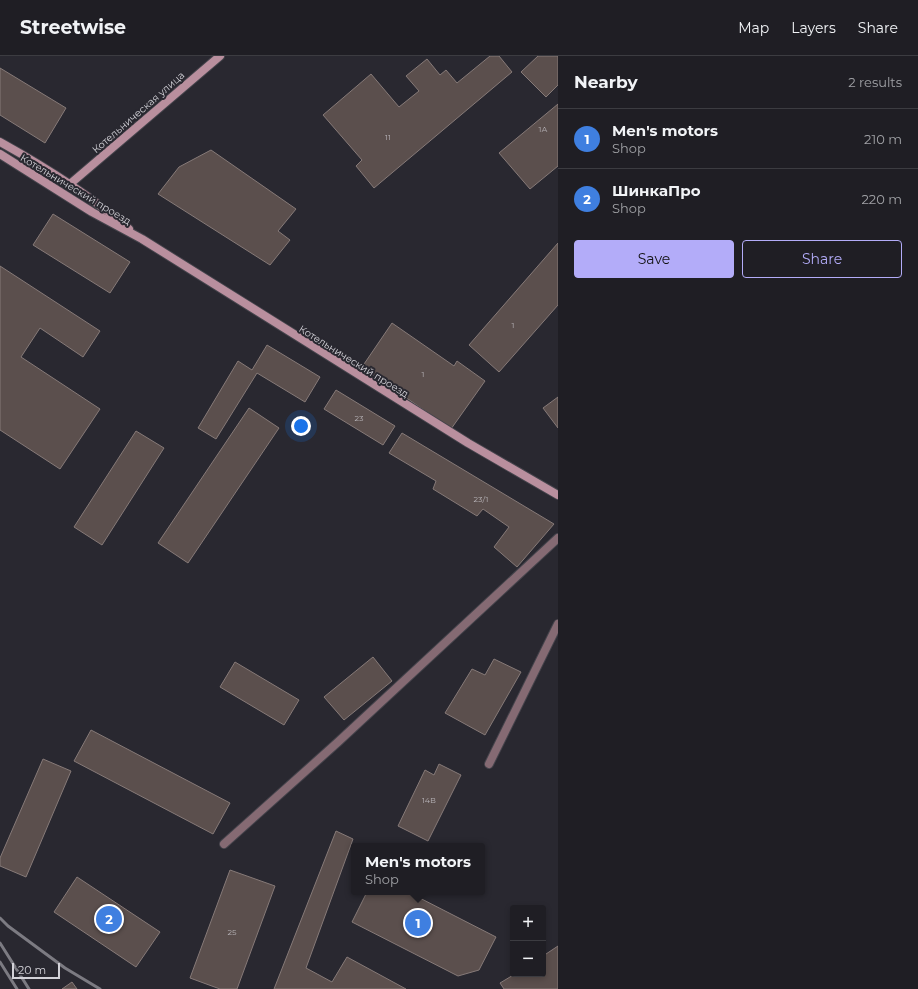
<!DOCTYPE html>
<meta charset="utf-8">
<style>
:root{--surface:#1f1e24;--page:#2c2b31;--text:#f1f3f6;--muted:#a1a2a6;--line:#3c3c41;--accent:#b3acf9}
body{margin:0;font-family:Montserrat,sans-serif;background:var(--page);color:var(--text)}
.controls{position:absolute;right:12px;bottom:12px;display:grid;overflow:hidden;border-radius:4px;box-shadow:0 2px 6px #0003}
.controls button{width:36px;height:36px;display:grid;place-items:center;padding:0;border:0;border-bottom:1px solid var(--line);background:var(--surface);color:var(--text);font:20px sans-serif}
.scale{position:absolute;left:12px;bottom:10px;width:48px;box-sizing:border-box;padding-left:4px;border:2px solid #d3d2d8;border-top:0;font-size:11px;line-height:14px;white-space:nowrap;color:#d3d2d8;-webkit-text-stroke:3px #292830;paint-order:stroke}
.you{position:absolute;left:301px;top:370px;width:14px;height:14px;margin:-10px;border:3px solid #fff;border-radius:50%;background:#1a73e8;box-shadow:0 0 0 6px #1a73e833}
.badge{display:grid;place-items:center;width:26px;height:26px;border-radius:50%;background:var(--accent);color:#fff;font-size:13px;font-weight:700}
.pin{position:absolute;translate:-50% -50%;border:2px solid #fff;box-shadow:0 1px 4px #0006}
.popup{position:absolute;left:351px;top:787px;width:134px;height:52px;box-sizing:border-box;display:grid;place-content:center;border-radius:4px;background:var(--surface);filter:drop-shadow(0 1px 3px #0005);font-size:13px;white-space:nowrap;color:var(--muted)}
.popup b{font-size:15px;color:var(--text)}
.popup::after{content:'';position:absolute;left:50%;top:100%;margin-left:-8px;border:8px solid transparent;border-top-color:var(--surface)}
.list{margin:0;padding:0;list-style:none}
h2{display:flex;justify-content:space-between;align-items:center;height:52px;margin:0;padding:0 16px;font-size:17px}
h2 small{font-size:13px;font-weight:400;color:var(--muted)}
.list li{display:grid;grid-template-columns:26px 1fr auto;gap:12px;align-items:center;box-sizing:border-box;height:60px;padding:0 16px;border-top:1px solid var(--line)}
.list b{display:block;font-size:15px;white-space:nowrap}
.list p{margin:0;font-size:13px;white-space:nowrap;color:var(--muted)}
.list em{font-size:13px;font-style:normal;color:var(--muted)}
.actions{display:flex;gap:8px;padding:12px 16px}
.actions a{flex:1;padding:9px 0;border:1px solid var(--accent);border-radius:4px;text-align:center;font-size:14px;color:var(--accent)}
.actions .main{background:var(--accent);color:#111}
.map{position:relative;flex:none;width:558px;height:933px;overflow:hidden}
header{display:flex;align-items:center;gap:24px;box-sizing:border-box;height:56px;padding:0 20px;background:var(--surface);border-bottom:1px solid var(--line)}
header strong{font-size:19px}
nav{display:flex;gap:22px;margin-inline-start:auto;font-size:14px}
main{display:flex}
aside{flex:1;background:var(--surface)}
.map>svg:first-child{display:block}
.building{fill:#5b4f4d;stroke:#867a78}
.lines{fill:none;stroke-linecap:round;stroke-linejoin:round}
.lane-casing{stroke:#44434b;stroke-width:10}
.secondary-casing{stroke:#44434b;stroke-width:10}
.lane{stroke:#856a73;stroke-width:8}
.secondary{stroke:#b98f9e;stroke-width:8}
.rail{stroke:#7c7b82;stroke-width:3}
.labels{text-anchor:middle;stroke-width:4;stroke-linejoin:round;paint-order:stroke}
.number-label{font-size:8px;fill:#b5b1b5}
.street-label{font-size:10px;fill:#d3d2d8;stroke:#292830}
</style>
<header>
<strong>Streetwise</strong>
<nav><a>Map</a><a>Layers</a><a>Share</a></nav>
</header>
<main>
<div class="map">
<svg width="558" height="933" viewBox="0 0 558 933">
<rect width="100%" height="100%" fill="#292830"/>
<g class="building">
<path d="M490,0H499L512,16L374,132L356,110L362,104L323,59L371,18L399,51L419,35L406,20L427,3L440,19L446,14L457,27Z"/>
<path d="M538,0H558V29L546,41L521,16Z"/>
<path d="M0,12L66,52L45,87L0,59Z"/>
<path d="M558,48V110L530,133L499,97Z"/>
<path d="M211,94L296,153L278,175L290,184L270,209L158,138L179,111Z"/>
<path d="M53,158L130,206L110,237L33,189Z"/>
<path d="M558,187V249L499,316L469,289Z"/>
<path d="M0,210L100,275L83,301L40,272L21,301L100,353L60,413L0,374Z"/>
<path d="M392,267L454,310L457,305L485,325L451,373L362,311Z"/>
<path d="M267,289L320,321L305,346L257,317L216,383L198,372L238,305L252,314Z"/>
<path d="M336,334L395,370L383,389L324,353Z"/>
<path d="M558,341V372L543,352Z"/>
<path d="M249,352L279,372L188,507L158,487Z"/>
<path d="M136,375L164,392L102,489L74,471Z"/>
<path d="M402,377L554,468L517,511L494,491L509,471L483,453L477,460L433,433L436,425L389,397Z"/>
<path d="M373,601L392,625L344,664L324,641Z"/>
<path d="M494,603L521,616L485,679L445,657L472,613L485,619Z"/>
<path d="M235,606L299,644L284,669L220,631Z"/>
<path d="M91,674L230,747L213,778L74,705Z"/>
<path d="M43,703L71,715L26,821L0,810V802Z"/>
<path d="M439,708L461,719L428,785L398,770L425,714L434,719Z"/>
<path d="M336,775L353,783L306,912L332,926L347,901L406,933H274Z"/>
<path d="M230,814L275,830L237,933H220L190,922Z"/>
<path d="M77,821L160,876L136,911L54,856Z"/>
<path d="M367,836H408L496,881L479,914L458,920L352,866Z"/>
<path d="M558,890V933H504L500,927L515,918H543V900Z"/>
<path d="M72,926L77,933H62Z"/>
</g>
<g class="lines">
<g class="lane-casing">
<g id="lane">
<path d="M489,708L558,568"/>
<path d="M224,788L338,686L558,482"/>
</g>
</g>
<g class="secondary-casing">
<g id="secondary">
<path d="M0,86C45,111 90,139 129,173"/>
<path d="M0,98L92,156L142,183L468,387L558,439"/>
<path d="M70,128L220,0"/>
</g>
</g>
<use href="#lane" class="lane"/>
<use href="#secondary" class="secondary"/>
<g class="rail">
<path d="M0,862L8,870L65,912L100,933"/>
<path d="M0,887L29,933"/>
<path d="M0,906L17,933"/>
</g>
</g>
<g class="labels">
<g class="number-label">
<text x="543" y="76">1А</text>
<text x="388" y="84">11</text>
<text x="513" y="272">1</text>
<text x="423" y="321">1</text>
<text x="359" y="365">23</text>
<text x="481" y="446">23/1</text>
<text x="429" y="747">14В</text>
<text x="232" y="879">25</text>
</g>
<g class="street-label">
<text transform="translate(138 56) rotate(-41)" y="4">Котельническая улица</text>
<text transform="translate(76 133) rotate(31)" y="4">Котельнический проезд</text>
<text transform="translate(354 305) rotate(32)" y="4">Котельнический проезд</text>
</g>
</g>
</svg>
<div class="controls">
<button>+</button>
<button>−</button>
</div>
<div class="scale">20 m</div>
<div class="you"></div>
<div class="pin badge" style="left:418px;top:867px;background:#3f7fe0">1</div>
<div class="popup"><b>Men's motors</b>Shop</div>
<div class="pin badge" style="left:109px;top:863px;background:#3f7fe0">2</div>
</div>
<aside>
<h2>Nearby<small>2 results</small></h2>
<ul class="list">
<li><span class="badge" style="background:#3f7fe0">1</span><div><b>Men's motors</b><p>Shop</p></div><em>210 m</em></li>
<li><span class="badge" style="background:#3f7fe0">2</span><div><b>ШинкаПро</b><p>Shop</p></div><em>220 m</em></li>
</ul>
<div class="actions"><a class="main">Save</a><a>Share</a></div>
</aside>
</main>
